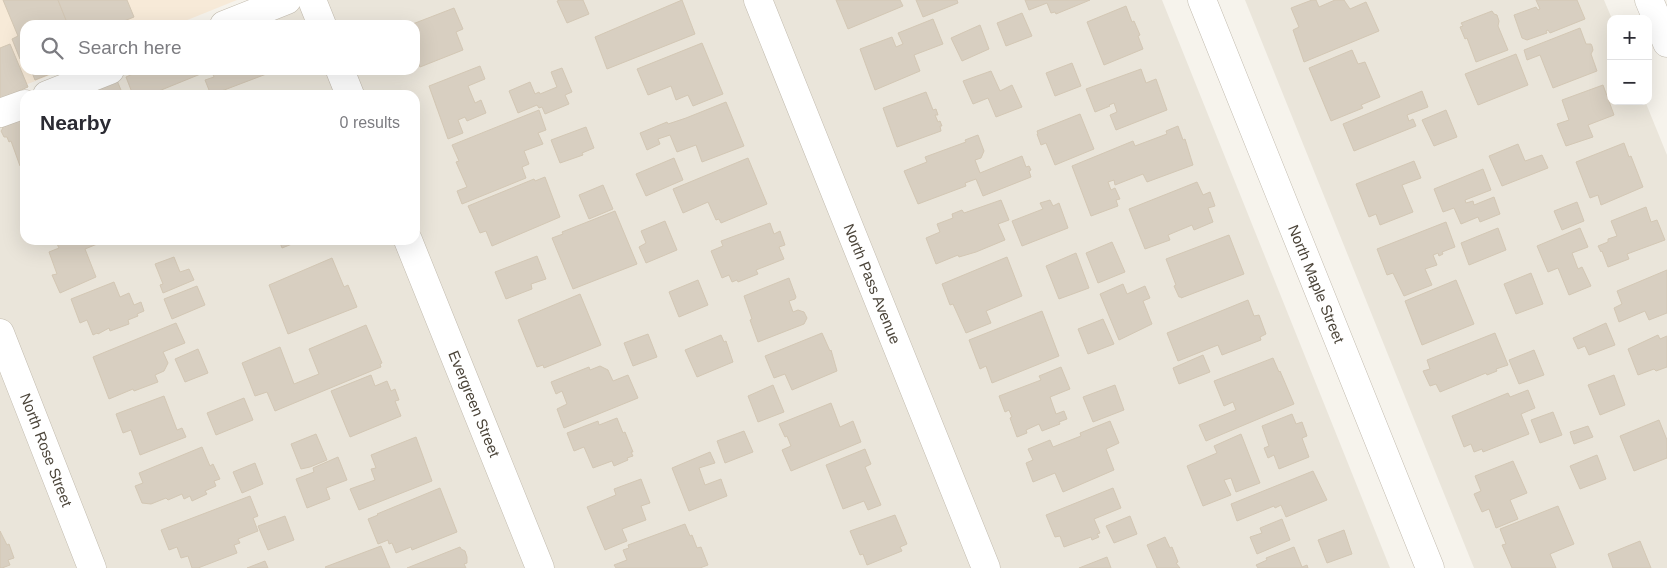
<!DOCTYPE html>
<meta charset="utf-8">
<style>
:root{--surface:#fff;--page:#f7f7f7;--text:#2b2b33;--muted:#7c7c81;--line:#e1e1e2}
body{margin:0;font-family:Helvetica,sans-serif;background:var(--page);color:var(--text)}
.controls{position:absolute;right:15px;top:15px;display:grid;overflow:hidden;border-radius:10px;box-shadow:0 5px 20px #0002}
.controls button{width:45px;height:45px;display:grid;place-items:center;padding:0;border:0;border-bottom:1px solid var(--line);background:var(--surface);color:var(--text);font:25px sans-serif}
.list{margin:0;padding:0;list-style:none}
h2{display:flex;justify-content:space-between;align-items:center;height:65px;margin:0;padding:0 20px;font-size:21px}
h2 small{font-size:16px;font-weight:400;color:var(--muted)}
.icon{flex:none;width:28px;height:28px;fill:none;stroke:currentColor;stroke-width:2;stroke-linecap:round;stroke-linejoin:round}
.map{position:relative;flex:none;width:1667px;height:568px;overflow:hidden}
.search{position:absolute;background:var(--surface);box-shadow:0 5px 20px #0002;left:20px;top:20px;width:400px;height:55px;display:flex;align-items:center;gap:12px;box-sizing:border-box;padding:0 18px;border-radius:15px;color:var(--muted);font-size:19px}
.panel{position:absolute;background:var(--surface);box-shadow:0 5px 20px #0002;left:20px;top:90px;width:400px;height:155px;border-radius:15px}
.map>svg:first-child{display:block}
.residential{fill:#eae5da}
.commercial{fill:#f7ead8}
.building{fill:#d8cfc1;stroke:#d3c7b4}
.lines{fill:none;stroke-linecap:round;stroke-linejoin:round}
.minor-casing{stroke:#c2bbae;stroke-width:29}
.minor{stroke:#fff;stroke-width:28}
.labels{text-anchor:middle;stroke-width:4;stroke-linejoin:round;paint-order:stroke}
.street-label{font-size:15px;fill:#4b4439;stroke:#fff}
</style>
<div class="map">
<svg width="1667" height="568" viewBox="0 0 1667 568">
<rect width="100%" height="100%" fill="#f6f3ec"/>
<g class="residential">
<path d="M287,0H1162L1390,568H0V113L25,104V240H415V95H47L110,70H415V25H224Z"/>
<path d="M1245,0H1604L1612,19L1611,101H1645L1667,155V568H1474Z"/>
</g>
<path class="commercial" d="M0,0H237L175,25H25V70H63L0,95Z"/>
<g class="building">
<path d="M3,0H58L68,25H25V61L20,59L12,39L18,36Z"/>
<path d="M58,0H127L134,17L114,25H68Z"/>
<path d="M560,0H583L589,14L567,23L557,1Z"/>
<path d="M682,0L695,34L607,69L595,37Z"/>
<path d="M836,0H900L903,6L848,29Z"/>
<path d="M916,0H957L958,3L923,17Z"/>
<path d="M1025,0H1090L1056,14L1055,12L1051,13L1047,3L1029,10Z"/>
<path d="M1312,0H1316L1319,7L1335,0H1344L1350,9L1366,2L1379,31L1304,62L1293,30L1299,27L1291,8Z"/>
<path d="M1536,0H1577L1585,19L1550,33L1548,30L1546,31L1547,33L1527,40L1522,38L1514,15L1536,7L1538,10L1540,9Z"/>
<path d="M1126,6L1132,22L1134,21L1140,35L1138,36L1143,49L1104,65L1087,22Z"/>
<path d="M454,8L463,29L456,32L463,50L420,67L415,56V25H410Z"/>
<path d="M1492,11L1494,14L1497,15L1499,21L1498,26L1508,50L1476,62L1467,38L1465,39L1460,27L1463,26L1461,23Z"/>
<path d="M1022,13L1032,36L1006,46L997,23Z"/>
<path d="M933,19L943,44L914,55L920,71L875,90L860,49L892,37L896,47L903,44L898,33Z"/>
<path d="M980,25L989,49L962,61L951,38Z"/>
<path d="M1580,28L1586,44H1591L1592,46L1593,50L1591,54L1597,71L1553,88L1540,55L1527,60L1524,50Z"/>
<path d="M702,43L723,94L693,106L688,95L676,100L671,86L648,95L637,69Z"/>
<path d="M10,44L28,87L0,99V48Z"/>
<path d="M1352,50L1358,64L1365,62L1380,97L1361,105L1363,108L1331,121L1309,68Z"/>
<path d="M1516,54L1528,85L1478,105L1465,74Z"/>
<path d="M1072,63L1081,86L1055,96L1046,73Z"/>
<path d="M480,66L485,79L468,86L475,103L481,100L486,113L467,121L465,117L458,120L463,133L448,139L429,86Z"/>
<path d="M562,68L572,92L565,95L569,104L545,114L542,107L539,108L537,105L518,113L509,91L530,82L535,94L539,92L540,94L557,87L551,72Z"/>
<path d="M1141,69L1146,83L1156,79L1167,110L1116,130L1110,115L1117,112L1114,103L1109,105L1110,106L1095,112L1086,89Z"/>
<path d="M31,70H60L35,80Z"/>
<path d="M142,70H202L203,73L149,95H133L126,77Z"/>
<path d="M211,70H268L269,73L211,95L205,80L214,77Z"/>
<path d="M991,71L1000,91L1012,85L1022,107L996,117L988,98L973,104L963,81Z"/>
<path d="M116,78L123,95H74Z"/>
<path d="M1603,85L1614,115L1588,125L1593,137L1566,146L1557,124L1569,120L1562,100Z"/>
<path d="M1422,91L1428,107L1407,115L1409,121L1413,119L1416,126L1354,151L1343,124Z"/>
<path d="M926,92L933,110L936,109L938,115H935L938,122L940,121L942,126H940L941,131L897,147L883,108Z"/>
<path d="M726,102L744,146L702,162L696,145L677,152L670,135L658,139L660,144L647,150L640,133L667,122L668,124L686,118Z"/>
<path d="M539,110L546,130L538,133L543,144L524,151L529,164L522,167L526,178L462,204L457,191L467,187L456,162L459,161L452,145Z"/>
<path d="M1446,110L1457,137L1434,146L1422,120Z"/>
<path d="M1080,114L1094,149L1055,165L1046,143L1041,145L1037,134H1038L1037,131Z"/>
<path d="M25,116V164L20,166L11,141L9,142L7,137H4L1,131L3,128L2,125Z"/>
<path d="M1178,126L1183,140L1185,139L1193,165L1147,182L1143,174L1115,185L1114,180L1108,182L1111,190L1115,188L1120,199L1116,200L1118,206L1091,216L1072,166L1133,141L1135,146L1167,134L1166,131Z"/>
<path d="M586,127L594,148L582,153L583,155L560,163L551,140Z"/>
<path d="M978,135L984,151L981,158L975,160L980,173L1022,156L1026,167L1029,166L1031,170L1029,171L1031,177L983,196L976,179L965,183L966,186L918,204L904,171L927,162L925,157L966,142L965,140Z"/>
<path d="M1624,143L1629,157L1631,156L1643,187L1601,205L1598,195L1590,198L1576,162Z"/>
<path d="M1518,144L1525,161L1542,155L1548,168L1502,186L1489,156Z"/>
<path d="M674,158L683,180L646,196L636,174Z"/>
<path d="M748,158L767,204L721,223L719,219L716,220L708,202L683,213L673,189Z"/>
<path d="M1414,161L1421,178L1402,185L1413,212L1380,225L1376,214L1369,217L1356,184Z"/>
<path d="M1483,169L1491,190L1465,200L1466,203L1473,201L1474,205L1494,197L1500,214L1480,222L1478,217L1461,224L1454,208L1443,212L1434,189Z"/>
<path d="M545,177L560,217L492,246L486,231L480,233L468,206L534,179L535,181Z"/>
<path d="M1197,182L1203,195L1210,192L1215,206L1208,208L1213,222L1194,230L1192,225L1168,235L1170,240L1145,249L1129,209Z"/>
<path d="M603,185L613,209L589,219L579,195Z"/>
<path d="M1001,200L1009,220L998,224L1005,240L976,252L959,257L958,255L936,264L926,238L940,232L937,224L953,218L952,214L962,210L964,213Z"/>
<path d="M1050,200L1053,206L1059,203L1068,228L1022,246L1012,221L1043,209L1040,203Z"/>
<path d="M1577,202L1584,221L1562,230L1554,211Z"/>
<path d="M1646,207L1651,222L1657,220L1665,240L1627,254L1629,259L1608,267L1602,251L1601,252L1598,246L1608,242V239L1617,236L1611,221Z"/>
<path d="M615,211L637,264L573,289L552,238L563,234L562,232Z"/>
<path d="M665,221L677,250L646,263L639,247L646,243L641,231Z"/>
<path d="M1446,222L1455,247L1442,252L1443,254L1439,256L1438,253L1433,255L1437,265L1425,269L1432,285L1404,296L1393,273L1387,275L1377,249Z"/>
<path d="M770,223L774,234L780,231L785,245L779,247L784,259L756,270L758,274L738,282L737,280L732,282L729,275L722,278L711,251L723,246L721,241Z"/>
<path d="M1498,228L1506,250L1469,265L1461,243Z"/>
<path d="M1580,228L1588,247L1572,253L1578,269L1582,267L1591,286L1569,295L1558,268L1548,272L1537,246Z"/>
<path d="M1229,235L1244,274L1181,298V297H1179L1174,286L1176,285L1166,259Z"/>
<path d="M55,240H102V242L85,249L96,277L60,293L52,275L57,274L49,252L59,248Z"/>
<path d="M279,240H302L282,248Z"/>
<path d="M1112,242L1125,272L1098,283L1086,253Z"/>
<path d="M1076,253L1089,288L1059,299L1046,266Z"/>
<path d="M537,256L546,279L531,284L532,289L506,299L495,272Z"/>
<path d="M174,257L180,272L189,269L194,280L163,293L160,285L163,284L155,264Z"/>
<path d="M1007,257L1022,296L986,311L991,323L966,333L953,304L950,305L942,284Z"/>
<path d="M332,258L344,287L348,285L357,307L288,334L269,285Z"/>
<path d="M1667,270V313L1649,320L1645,311L1619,322L1614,308L1622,304L1617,291Z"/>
<path d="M1531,273L1543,304L1516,314L1504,284Z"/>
<path d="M789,278L796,297L795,299L789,301L793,312L798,310L804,312L807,318L804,324L758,342L750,320L752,319L744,296Z"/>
<path d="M698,280L708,305L679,317L669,292Z"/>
<path d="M1456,280L1474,324L1422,345L1405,301Z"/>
<path d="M114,282L120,297L129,293L134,305L141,302L144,311L137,314L138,316L128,320L129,324L110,331L109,328L98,334L97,333L93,335L87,320L80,323L71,299Z"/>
<path d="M1123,284L1127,294L1145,286L1150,298L1143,301L1152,324L1119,340L1100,294Z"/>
<path d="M197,286L205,305L172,319L164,299Z"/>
<path d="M580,294L601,345L544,368L543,365L537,367L518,320Z"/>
<path d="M1248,300L1254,316L1259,315L1266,334L1260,337L1261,340L1222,355L1218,345L1178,361L1167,333Z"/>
<path d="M1042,311L1059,356L992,383L986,366L980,369L969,340Z"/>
<path d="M1103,319L1114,344L1088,354L1078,329Z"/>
<path d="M176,323L185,343L163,352L168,363L164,371L155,375L158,382L134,391L133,389L109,399L93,357Z"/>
<path d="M1606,323L1615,345L1589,355L1585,346L1578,349L1573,338Z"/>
<path d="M366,325L382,363L380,364L381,367L275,411L267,392L255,396L242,363L280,347L294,384L319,374L309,349Z"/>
<path d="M822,333L830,351L831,350L837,371L792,390L785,374L774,378L765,356Z"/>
<path d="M1495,333L1508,365L1496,369L1497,371L1487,375L1486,373L1440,392L1436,384L1430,386L1423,371L1430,369L1427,360Z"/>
<path d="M648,334L657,357L633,366L624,343Z"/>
<path d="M721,335L724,342L726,341L733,362L697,377L685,350Z"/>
<path d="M1658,335L1660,339L1667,336V367L1656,371L1654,369L1638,375L1628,349Z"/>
<path d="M198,349L208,373L185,382L175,359Z"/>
<path d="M1534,350L1544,375L1519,384L1509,360Z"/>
<path d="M1203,355L1210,372L1179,384L1173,368Z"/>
<path d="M1273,358L1279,372L1280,371L1294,404L1206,441L1199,425L1236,410L1233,402L1224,406L1214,381Z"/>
<path d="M600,366L608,370L613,381L628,375L638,398L564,428L557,409L567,404L562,391L556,394L551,382L589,367L590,370Z"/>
<path d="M1061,367L1070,389L1050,397L1056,414L1064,411L1067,419L1059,422L1060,424L1042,431L1039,424L1026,430L1027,433L1017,437L1010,418L1012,417L1009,410L1005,412L999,396L1041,380L1039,376Z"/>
<path d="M371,375L375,386L387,381L391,391L395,389L399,400L395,401L401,416L350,437L331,391Z"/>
<path d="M1614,375L1625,405L1600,415L1588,385Z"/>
<path d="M773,385L784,412L758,422L748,396Z"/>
<path d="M1115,385L1124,410L1093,422L1083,397Z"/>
<path d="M1528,390L1535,408L1521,414L1529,434L1483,452L1482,449L1474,452L1471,444L1464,447L1452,416L1508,393L1510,397Z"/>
<path d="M164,396L177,430L182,428L186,437L140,455L131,430L123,433L116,414Z"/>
<path d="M244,398L253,420L216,435L207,413Z"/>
<path d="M831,403L840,427L853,421L861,442L791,471L782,450L791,446L787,436L785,437L779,424Z"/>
<path d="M1553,412L1562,435L1540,443L1531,420Z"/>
<path d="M1292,414L1296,424L1302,422L1307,436L1302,438L1309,457L1279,469L1274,455L1268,458L1264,448L1269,446L1262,426Z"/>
<path d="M617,418L623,433L625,432L633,452H631L633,456L627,458L628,460L614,466L612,461L593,468L584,447L574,451L567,433L598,421L599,425Z"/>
<path d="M1659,420L1667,440V458L1634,471L1620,436Z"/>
<path d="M1110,421L1119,443L1106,449L1114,470L1063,492L1055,473L1033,482L1026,463L1033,460L1028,449L1050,440L1053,447L1081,436L1080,433Z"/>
<path d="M1588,426L1593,437L1574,444L1570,432Z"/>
<path d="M744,431L753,452L725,463L717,441Z"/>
<path d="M316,434L327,460L310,467L301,469L291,444Z"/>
<path d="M1241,434L1260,483L1236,492L1231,478L1224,480L1231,495L1203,506L1187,466L1217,453L1214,446Z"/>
<path d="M416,437L432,481L359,510L350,489L375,480L371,469L376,468L371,455Z"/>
<path d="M202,447L210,466L213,464L220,479L214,481L216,486L205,491L207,494L192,501L190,496L184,499L182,494L168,500L166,498L151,504L142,503L135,486L143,483L139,473Z"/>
<path d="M865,449L871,464L865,467L881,505L868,510L864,501L843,509L826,465Z"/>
<path d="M710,452L715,463L699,468L705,485L721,479L727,496L689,511L672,468Z"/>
<path d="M1597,455L1606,479L1580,489L1570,466Z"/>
<path d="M338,457L347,480L326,488L330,499L307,508L296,479L314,472L313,468Z"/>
<path d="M1513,461L1527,493L1510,500L1518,519L1496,528L1489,509L1482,512L1474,494L1481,491L1475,476Z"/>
<path d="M255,463L263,484L242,493L233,472Z"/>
<path d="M1313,471L1327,500L1286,517L1281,505L1275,508L1274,506L1237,521L1231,504Z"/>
<path d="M641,479L650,503L641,506L646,520L622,529L627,541L605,550L587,507L616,495L614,489Z"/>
<path d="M440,488L457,532L412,550L411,547L396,553L392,543L389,544L388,540L378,544L368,519L378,515L377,514Z"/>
<path d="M1113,488L1121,508L1094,519L1100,533L1097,534L1099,537L1092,540L1091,537L1064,547L1060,536L1055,537L1046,515Z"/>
<path d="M250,496L258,516L253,518L258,531L238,539L240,543L234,545L237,553L198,568H192L188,556L181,558L177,547L169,550L161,530Z"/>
<path d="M1558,506L1574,544L1550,554L1556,568H1512L1502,545L1506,544L1500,529Z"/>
<path d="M895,515L907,544L900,547L902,551L867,565L863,554L860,555L850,531Z"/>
<path d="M285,516L294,540L268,550L258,526Z"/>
<path d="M1130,516L1137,534L1114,543L1106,526Z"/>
<path d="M1282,519L1290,540L1257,554L1250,537L1262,533L1260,528Z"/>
<path d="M685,524L690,536L692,535L697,548L701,547L708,565L700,568H616L614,565L627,560L623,550L629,548L628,545Z"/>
<path d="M1344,530L1352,554L1327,563L1318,540Z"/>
<path d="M0,531L7,545L9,544L14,558L8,560L10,565L2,568H0Z"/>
<path d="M1165,537L1170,548L1172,547L1178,562L1176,563L1180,568H1157L1147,545Z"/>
<path d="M1640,541L1651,568H1613L1608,554Z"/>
<path d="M381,546L390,568H326L325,567Z"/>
<path d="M460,547L461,549L465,551L467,557V563L464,564L466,568H407Z"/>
<path d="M1294,547L1302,567L1307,565L1308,568H1258L1256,565L1267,560L1266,558Z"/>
<path d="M1107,557L1111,568H1079Z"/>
<path d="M265,561L268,568H247Z"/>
</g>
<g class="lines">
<g class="minor-casing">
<g id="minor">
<path d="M312,0L322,25"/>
<path d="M758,0L986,568"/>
<path d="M1202,0L1430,568"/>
<path d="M1649,0L1667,43"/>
<path d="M224,25L287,0"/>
<path d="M340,70L350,95"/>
<path d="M47,95L110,70"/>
<path d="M0,113L25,104"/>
<path d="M408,240L540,568"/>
<path d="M0,333L92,568"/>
</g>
</g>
<use href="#minor" class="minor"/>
</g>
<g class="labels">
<g class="street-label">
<text transform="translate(872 284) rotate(68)" y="5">North Pass Avenue</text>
<text transform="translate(1316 284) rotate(68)" y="5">North Maple Street</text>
<text transform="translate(474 404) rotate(68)" y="5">Evergreen Street</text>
<text transform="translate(46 450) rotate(69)" y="5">North Rose Street</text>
</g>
</g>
</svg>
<div class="controls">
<button>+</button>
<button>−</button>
</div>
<div class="search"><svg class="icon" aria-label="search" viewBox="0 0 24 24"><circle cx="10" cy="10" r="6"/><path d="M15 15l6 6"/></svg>Search here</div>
<section class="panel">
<h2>Nearby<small>0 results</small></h2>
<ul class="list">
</ul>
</section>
</div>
